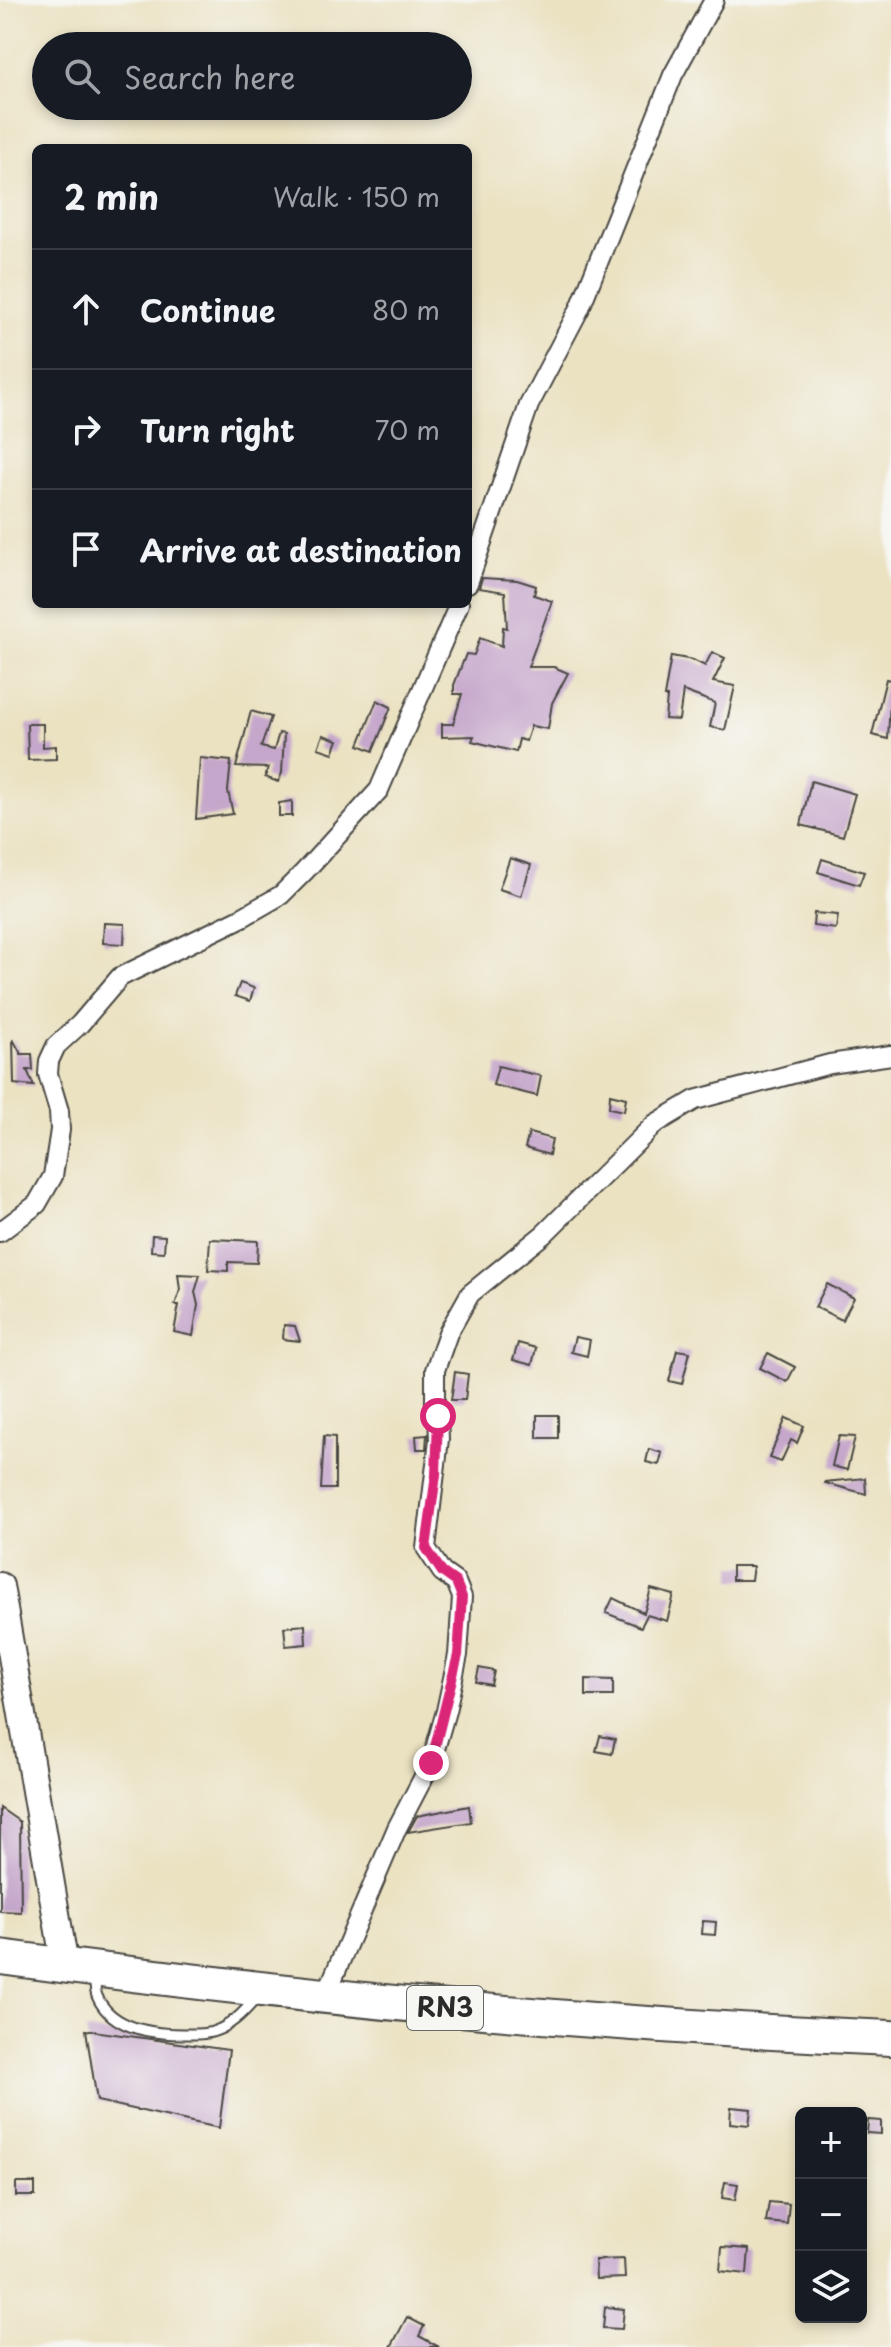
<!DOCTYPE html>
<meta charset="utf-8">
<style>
:root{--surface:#171b24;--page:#242831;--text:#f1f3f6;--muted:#9ea1a6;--line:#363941}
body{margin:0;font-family:"Playpen Sans",sans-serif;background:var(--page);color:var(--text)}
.controls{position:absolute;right:24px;bottom:24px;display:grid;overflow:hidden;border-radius:12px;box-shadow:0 4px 12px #0003}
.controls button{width:72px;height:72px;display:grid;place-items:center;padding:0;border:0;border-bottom:2px solid var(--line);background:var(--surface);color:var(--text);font:40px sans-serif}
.stop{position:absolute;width:24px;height:24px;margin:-18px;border:6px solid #db2777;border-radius:50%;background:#fff}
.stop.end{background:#db2777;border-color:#fff;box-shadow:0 2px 8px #0008}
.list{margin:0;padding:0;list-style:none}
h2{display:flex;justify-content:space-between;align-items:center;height:104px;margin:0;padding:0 32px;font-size:34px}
h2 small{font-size:26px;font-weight:400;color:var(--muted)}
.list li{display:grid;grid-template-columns:52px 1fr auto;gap:24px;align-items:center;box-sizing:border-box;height:120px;padding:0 32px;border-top:2px solid var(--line)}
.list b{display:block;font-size:30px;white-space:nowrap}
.list em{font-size:26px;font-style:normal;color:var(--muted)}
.icon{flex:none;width:44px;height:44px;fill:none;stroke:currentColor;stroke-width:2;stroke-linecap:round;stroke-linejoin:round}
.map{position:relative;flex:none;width:891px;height:2347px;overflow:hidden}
.search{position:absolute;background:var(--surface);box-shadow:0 4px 12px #0003;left:32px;top:32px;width:440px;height:88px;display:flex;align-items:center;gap:20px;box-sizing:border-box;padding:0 28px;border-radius:44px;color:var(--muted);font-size:30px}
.panel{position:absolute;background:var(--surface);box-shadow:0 4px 12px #0003;left:32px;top:144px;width:440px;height:464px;border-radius:12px}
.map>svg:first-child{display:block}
.building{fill:#c6a7cc}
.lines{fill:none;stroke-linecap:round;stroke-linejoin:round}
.lane-casing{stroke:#484642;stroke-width:13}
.street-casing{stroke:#484642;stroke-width:22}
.secondary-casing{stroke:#484642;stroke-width:30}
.highway-casing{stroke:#484642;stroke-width:38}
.lane{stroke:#fff;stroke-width:9}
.street{stroke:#fff;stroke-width:18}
.secondary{stroke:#fff;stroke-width:26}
.highway{stroke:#fff;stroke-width:34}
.route{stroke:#db2777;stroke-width:10}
.labels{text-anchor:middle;stroke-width:8;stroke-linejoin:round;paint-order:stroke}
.shield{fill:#f6f6f2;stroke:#686867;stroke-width:2}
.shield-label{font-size:26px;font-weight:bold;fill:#2b2b2b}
</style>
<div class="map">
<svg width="891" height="2347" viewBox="0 0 891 2347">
<rect width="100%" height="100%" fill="#f6f6f2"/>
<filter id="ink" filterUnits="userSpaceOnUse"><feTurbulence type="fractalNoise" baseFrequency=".0125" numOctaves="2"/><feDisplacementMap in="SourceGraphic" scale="16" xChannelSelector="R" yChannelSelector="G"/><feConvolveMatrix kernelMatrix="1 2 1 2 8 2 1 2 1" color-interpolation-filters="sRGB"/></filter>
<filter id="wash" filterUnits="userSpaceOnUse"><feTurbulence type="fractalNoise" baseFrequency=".006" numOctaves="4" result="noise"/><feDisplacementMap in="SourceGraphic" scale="32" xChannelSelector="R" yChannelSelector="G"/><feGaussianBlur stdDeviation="1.8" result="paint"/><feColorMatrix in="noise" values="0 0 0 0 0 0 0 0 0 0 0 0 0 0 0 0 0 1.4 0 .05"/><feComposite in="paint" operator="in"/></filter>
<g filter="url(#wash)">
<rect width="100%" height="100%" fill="#ebe2c2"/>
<g id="blocks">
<g class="building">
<path d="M482,578L517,580L536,586L534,595L552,601L528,667H554L568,673L552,703L548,729L531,726L526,741L519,739L516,752L472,741L474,736L442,737V724H453L462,694H454V685L466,654L474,655L480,638L502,646L503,627L507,628L505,592L479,588Z"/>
<path d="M712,652L725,658L713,682L735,686L725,730L710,727L715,703L683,691L679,720L665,719L667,697H664L671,656L693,660L705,666Z"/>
<path d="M886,679L891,680L888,739L872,735Z"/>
<path d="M377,700L391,707L373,751L359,745Z"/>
<path d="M251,711L271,717L261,747L274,750L279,733L284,734L282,773L278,782L265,777L268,768L236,767Z"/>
<path d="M27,724H43V747L56,746V759L28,760Z"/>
<path d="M323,735L338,740L333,753L318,748Z"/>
<path d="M200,758L231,761L228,791L233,814L196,819Z"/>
<path d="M811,781L855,794L843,836L801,825Z"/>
<path d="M292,801V816H279V803Z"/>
<path d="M510,858L531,865L521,896L499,889Z"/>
<path d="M822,859L864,872L859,885L818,872Z"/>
<path d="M814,913L838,915L836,929L813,926Z"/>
<path d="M104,923L125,924L124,944L103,943Z"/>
<path d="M240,983L254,988L250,1001L235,996Z"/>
<path d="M13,1039L21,1054H32L33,1070H27L34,1086L14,1084Z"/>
<path d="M498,1066L541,1076L537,1096L493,1085Z"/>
<path d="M610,1094L626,1098L624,1111L609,1108Z"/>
<path d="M529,1133L552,1139L549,1155L525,1148Z"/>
<path d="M152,1235L165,1236L164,1252L151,1251Z"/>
<path d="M210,1239L258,1241L257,1263L228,1262V1271L208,1270Z"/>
<path d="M178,1274L200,1275L195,1292L198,1305L193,1336L174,1332L179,1305H175L180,1290Z"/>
<path d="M827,1284L854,1298L842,1320L815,1307Z"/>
<path d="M284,1325L295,1326L300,1341L283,1339Z"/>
<path d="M575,1337L590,1340L587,1356L571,1352Z"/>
<path d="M518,1343L536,1348L532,1365L513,1360Z"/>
<path d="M677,1350L690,1352L682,1384L669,1381Z"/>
<path d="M768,1353L795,1367L787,1382L760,1368Z"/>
<path d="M455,1372L468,1374L465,1400H451Z"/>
<rect x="537" y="1415" width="21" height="23"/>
<path d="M786,1418L804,1426L797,1443L791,1440L781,1462L769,1458Z"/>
<path d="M427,1435L426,1449H417L416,1436Z"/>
<path d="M324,1436L335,1437V1489H321Z"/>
<path d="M839,1436L855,1437L847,1470L832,1466Z"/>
<path d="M649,1449L662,1453L659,1465L646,1462Z"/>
<path d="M865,1478L866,1494L825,1483V1482Z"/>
<path d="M732,1566H753L751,1580H732Z"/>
<path d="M651,1589L674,1595L667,1621L647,1615L641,1627L606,1613L613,1598L644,1613Z"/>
<path d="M305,1625L306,1644L286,1646L284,1627Z"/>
<path d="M479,1668L494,1671L491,1685L476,1682Z"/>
<path d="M586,1679L613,1680V1696H586Z"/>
<path d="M600,1736L615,1739L612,1754L596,1751Z"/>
<path d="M469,1806L471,1822L408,1832L417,1816Z"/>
<path d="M0,1808L20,1822L21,1912L0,1911Z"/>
<path d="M703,1921L716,1922L715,1935L702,1934Z"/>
<path d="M86,2030L229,2050L219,2128L97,2101Z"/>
<path d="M731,2107L751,2109L749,2125L730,2123Z"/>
<path d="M868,2120L881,2121V2134L867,2133Z"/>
<path d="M725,2182L738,2184L735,2200L722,2198Z"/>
<rect x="16" y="2183" width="19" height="13"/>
<path d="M769,2202L789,2204L787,2224L766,2222Z"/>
<path d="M722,2247L749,2249L747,2274L720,2271Z"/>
<path d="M624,2259L625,2278L596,2279L595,2260Z"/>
<path d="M605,2307L624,2309L622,2329L603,2328Z"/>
<path d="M407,2317L424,2326L419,2336L439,2347H391Z"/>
</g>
</g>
</g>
<g filter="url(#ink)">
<use href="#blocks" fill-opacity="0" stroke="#484642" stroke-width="2"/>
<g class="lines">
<g class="lane-casing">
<path id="lane" d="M94,1978C95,1983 95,1991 97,1996C111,2029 153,2034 183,2034C196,2034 208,2035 220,2029C235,2022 246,2010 257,1997"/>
</g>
<g class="street-casing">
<g id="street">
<path d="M468,583L529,405L580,308L673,75L714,0"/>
<path d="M0,1232L37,1204L53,1176L60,1130L59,1111L48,1074L49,1061L56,1046L80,1024L120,977L241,918L281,895L304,872L379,790L459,604"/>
<path d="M325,1997L397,1828L431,1763L446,1711L458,1655L462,1597L456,1582L442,1572L426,1548L439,1439L438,1416L435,1402V1370L448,1333L470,1294L544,1234L655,1124L695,1100L830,1064L891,1055"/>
</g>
</g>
<g class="secondary-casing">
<path id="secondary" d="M0,1586L65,1966"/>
</g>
<g class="highway-casing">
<path id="highway" d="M0,1957C296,1997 593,2025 891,2038"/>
</g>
<use href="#lane" class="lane"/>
<use href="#street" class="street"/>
<use href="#secondary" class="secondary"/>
<use href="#highway" class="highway"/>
</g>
</g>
<g class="lines" filter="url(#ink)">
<path class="route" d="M431,1763L458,1655L462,1597L456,1582L442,1572L426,1548L436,1475L438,1416"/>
</g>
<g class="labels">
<rect class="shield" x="407" y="1986" width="76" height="44" rx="6"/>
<g class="shield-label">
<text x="445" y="2017">RN3</text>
</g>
</g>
</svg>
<div class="controls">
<button>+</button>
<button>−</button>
<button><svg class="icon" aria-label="layers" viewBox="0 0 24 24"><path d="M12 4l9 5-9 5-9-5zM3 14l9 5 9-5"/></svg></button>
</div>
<div class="stop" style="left:438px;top:1416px"></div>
<div class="stop end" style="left:431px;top:1763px"></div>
<div class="search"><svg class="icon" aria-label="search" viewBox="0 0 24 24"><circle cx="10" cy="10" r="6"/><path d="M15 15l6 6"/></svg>Search here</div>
<section class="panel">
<h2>2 min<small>Walk · 150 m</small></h2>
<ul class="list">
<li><svg class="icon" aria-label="ahead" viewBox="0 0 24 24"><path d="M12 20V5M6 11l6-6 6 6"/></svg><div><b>Continue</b></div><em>80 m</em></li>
<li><svg class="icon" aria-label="right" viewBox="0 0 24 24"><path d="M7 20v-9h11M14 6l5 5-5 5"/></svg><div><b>Turn right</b></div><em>70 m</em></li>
<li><svg class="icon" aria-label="arrive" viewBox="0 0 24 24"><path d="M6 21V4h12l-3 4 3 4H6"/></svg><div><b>Arrive at destination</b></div></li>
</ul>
</section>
</div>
